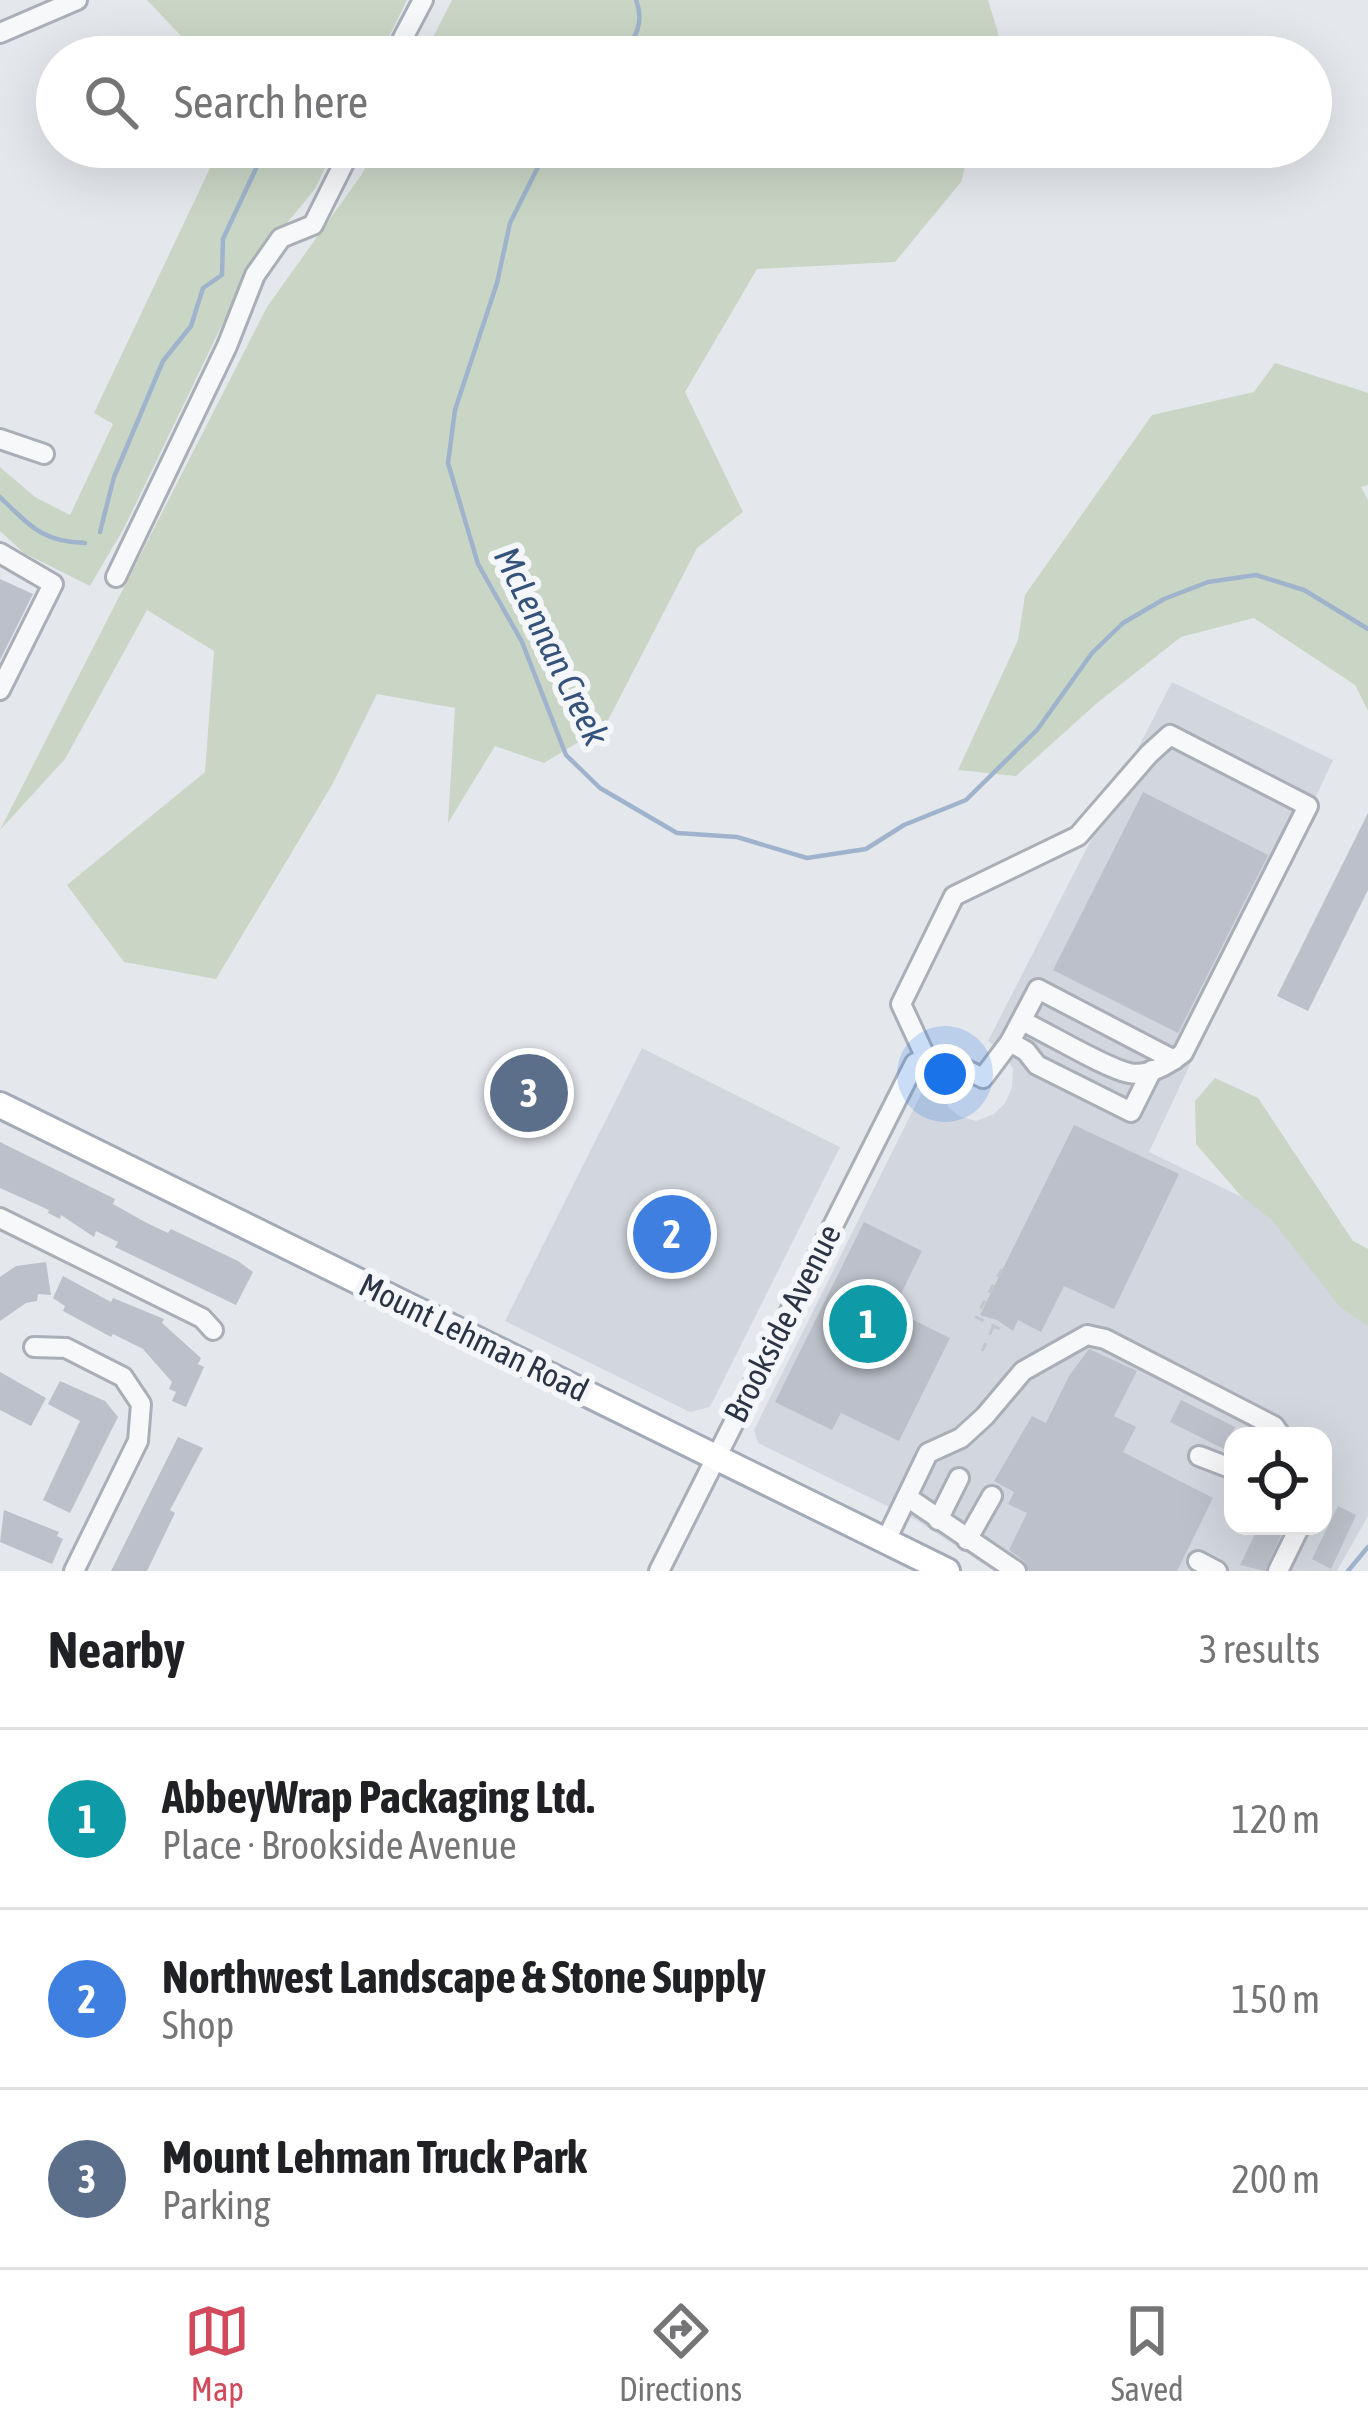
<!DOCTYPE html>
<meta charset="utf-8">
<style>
:root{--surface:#fff;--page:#f6f6f6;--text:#202124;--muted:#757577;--line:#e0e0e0;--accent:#d1495b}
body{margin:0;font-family:"Asap Condensed",sans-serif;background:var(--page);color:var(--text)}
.controls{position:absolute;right:36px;bottom:36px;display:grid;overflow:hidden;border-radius:24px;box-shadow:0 12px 48px #0002}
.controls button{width:108px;height:108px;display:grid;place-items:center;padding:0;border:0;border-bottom:3px solid var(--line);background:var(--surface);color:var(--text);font:60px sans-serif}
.you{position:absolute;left:945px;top:1074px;width:42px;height:42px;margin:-30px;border:9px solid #fff;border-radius:50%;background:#1a73e8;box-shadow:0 0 0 18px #1a73e833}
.badge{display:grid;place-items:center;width:78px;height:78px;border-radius:50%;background:var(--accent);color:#fff;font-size:39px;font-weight:700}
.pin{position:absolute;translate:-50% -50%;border:6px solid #fff;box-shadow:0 3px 12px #0006}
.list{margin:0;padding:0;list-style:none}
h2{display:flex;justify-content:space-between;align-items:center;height:156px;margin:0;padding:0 48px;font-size:51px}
h2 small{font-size:39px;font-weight:400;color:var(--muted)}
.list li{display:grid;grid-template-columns:78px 1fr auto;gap:36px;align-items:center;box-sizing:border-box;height:180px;padding:0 48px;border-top:3px solid var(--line)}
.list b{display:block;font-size:45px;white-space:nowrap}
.list p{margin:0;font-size:39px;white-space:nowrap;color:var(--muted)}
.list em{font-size:39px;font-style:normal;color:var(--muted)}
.icon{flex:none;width:66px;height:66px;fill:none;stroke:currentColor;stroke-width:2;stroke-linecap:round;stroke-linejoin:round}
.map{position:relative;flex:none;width:1368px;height:1571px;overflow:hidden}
.search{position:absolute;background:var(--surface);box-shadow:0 12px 48px #0002;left:36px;right:36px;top:36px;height:132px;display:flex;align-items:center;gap:30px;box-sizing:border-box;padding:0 42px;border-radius:66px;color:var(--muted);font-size:45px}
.sheet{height:696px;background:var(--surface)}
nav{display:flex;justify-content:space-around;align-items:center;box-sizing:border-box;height:168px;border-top:3px solid var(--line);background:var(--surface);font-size:33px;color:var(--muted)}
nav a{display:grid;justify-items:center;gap:6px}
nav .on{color:var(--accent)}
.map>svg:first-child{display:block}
.built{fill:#d2d6de;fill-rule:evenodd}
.green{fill:#c9d6c5}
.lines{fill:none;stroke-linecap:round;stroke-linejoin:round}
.stream{stroke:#9fb4cc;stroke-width:4.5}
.building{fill:#bbc0ca}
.minor-casing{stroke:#a9aeb7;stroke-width:24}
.major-casing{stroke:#a3abb8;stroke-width:30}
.path{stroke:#c2c5cb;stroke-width:3;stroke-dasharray:9 9;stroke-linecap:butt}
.minor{stroke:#f7f8fa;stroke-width:18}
.major{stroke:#fff;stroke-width:24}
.labels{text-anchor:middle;stroke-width:12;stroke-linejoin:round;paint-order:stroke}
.street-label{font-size:33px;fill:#2b3445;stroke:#f4f6f9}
.water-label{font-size:36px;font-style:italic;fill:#34527a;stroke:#f4f6f9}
</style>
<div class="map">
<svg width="1368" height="1571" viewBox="0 0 1368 1571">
<rect width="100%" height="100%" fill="#e4e7ec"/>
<g class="built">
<path d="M1172,682L1333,760L1149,1152L1291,1221L1368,1312V1516L1337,1571H994L918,1521L758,1443L754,1430L921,1094L933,1089L944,1093L948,1107L959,1116L976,1121L994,1114L1005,1103L1012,1088L1013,1069L1004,1053L988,1041ZM1233,1436H1323V1526H1233Z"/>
<path d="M642,1048L840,1147L710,1407L690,1412L505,1321Z"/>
</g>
<g class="green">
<path d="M147,0H407L379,57H201Z"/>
<path d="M452,0H988L999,36L994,57H423Z"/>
<path d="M220,147H335L315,189L249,269L124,528L90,586L24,553L0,531V467L35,497L70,515L113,424L94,413Z"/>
<path d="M376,147H970L961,182L895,262L757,269L685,392L743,512L697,548L605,726L544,763L495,746L448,823L455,708L377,694L332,785L216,979L124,962L67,885L205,772L214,651L147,610L65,759L0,830L267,307L362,174Z"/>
<path d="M1275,363L1368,393V485L1361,487L1368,500V711L1355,685L1254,618L1181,637L1097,703L1016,776L958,770L1018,640L1025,595L1152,415L1254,392Z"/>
<path d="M1215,1078L1258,1098L1353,1241L1368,1249V1326L1339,1306L1272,1220L1241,1196L1196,1144L1195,1101Z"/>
</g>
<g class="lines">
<g class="stream">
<path d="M622,57C635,38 645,23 636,0"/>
<path d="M548,147L510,223L497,283L455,410L448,463L478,564L522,642L566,755L600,788L677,833L737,837L807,858L866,849L904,825L966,800L1037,730L1092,653L1123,623L1164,599L1208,582L1256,575L1304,590L1368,629"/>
<path d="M0,497C30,526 42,542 85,543"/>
<path d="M100,532L114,477L163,361L191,326L203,288L222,275L223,239L266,147"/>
<path d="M1348,1571L1368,1547"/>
</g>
</g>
<g class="building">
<path d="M0,579L33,594L0,660Z"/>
<path d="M1143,792L1268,855L1178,1033L1053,970Z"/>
<path d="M1368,813V890L1308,1011L1277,996Z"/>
<path d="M1074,1125L1179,1174L1114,1309L1064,1286L1041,1332L1018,1320L1013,1331L997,1320L980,1315Z"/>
<path d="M0,1142L115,1199L113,1204L145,1222L168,1233L171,1229L238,1261L253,1272L236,1305L115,1247L118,1242L96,1231L94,1237L61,1215L60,1219L48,1213L49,1210L0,1188Z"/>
<path d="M864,1222L922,1251L893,1310L950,1338L899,1441L841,1413L832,1430L775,1402Z"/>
<path d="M46,1262L51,1295L38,1294L37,1301L26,1303L0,1321V1277L16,1266Z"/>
<path d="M63,1276L111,1302L113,1298L164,1319L162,1323L201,1358L198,1364L204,1367L186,1407L172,1401L176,1392L169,1389L172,1382L143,1349L113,1334L111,1337L63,1311L65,1306L53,1298Z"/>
<path d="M1089,1349L1137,1371L1114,1416L1136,1427L1123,1452L1213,1498L1177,1571H1029L1024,1561L1009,1550L1027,1513L1008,1504L1014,1492L994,1481L1032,1416L1046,1423L1069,1376Z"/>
<path d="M0,1372L46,1398L31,1426L0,1410Z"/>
<path d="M60,1381L105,1401L118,1417L70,1513L43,1500L80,1421L48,1404Z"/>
<path d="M1181,1400L1235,1427L1224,1449L1170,1422Z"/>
<path d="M178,1437L203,1448L170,1510L175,1513L147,1571H111Z"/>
<path d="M1338,1506L1356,1515L1331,1569L1312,1559Z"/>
<path d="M4,1510L59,1532L57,1536L63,1539L52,1564L0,1542Z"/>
<path d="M1259,1526H1285L1265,1571L1240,1565Z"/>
</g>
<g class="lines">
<g class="minor-casing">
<g id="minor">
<path d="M0,33L77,0"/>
<path d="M393,57L423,0"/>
<path d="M0,439L44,454"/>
<path d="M0,553L53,584L0,690"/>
<path d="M116,577L227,346L255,275L281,238L313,225L352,147"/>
<path d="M1010,1042L1026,1051L1037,1065L1131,1112L1152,1070"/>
<path d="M926,1058L901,1004L954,896L1078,836L1149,754L1170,735L1308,806L1183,1053C1169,1064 1148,1077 1129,1073C1105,1068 1048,1033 1022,1021"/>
<path d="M0,1218L202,1318L213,1330"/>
<path d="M34,1347L66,1348L123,1377L141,1404L138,1441L74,1571"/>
<path d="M1199,1456L1233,1469"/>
<path d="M907,1497L1016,1571"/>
<path d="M938,1520L959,1478"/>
<path d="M887,1538L928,1453L961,1438L985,1416L1023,1371L1087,1335L1105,1339L1274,1426L1281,1436"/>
<path d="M967,1540L992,1496"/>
<path d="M1198,1561L1217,1571"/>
<path d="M659,1571L915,1063C938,1052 961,1068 983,1078L1010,1042L1038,989L1174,1060"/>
<path d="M1278,1571L1300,1526"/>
</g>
</g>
<g class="major-casing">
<path id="major" d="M0,1105L947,1571"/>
</g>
<g class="path">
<path d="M1002,1269L976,1317L1008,1333"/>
<path d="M982,1351L996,1321"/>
</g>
<use href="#minor" class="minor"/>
<use href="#major" class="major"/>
</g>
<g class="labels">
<g class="street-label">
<text transform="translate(782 1323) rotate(-63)" y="12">Brookside Avenue</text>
<text transform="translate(474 1337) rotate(26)" y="12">Mount Lehman Road</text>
</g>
<g class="water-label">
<text transform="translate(552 646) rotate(64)" y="13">McLennan Creek</text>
</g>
</g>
</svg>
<div class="controls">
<button><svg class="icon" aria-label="locate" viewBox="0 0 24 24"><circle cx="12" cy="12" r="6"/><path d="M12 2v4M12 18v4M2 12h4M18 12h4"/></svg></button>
</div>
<div class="you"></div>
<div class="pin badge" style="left:868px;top:1324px;background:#0f9aa8">1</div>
<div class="pin badge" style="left:672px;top:1234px;background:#3f7fe0">2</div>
<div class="pin badge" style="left:529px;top:1093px;background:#5c6f8a">3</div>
<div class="search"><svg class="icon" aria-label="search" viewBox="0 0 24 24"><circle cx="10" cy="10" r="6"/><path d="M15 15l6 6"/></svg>Search here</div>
</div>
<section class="sheet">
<h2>Nearby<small>3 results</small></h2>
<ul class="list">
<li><span class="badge" style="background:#0f9aa8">1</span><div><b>AbbeyWrap Packaging Ltd.</b><p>Place · Brookside Avenue</p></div><em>120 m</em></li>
<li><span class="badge" style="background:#3f7fe0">2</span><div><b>Northwest Landscape &amp; Stone Supply</b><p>Shop</p></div><em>150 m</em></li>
<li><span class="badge" style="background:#5c6f8a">3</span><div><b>Mount Lehman Truck Park</b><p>Parking</p></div><em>200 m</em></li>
</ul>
</section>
<nav>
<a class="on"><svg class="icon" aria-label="map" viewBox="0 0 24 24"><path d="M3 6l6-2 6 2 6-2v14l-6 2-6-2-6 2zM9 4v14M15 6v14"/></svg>Map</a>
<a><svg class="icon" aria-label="directions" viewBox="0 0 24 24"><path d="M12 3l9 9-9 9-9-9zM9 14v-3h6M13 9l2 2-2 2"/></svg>Directions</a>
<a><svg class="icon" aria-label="saved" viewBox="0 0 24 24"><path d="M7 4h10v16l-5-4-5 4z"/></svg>Saved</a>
</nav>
